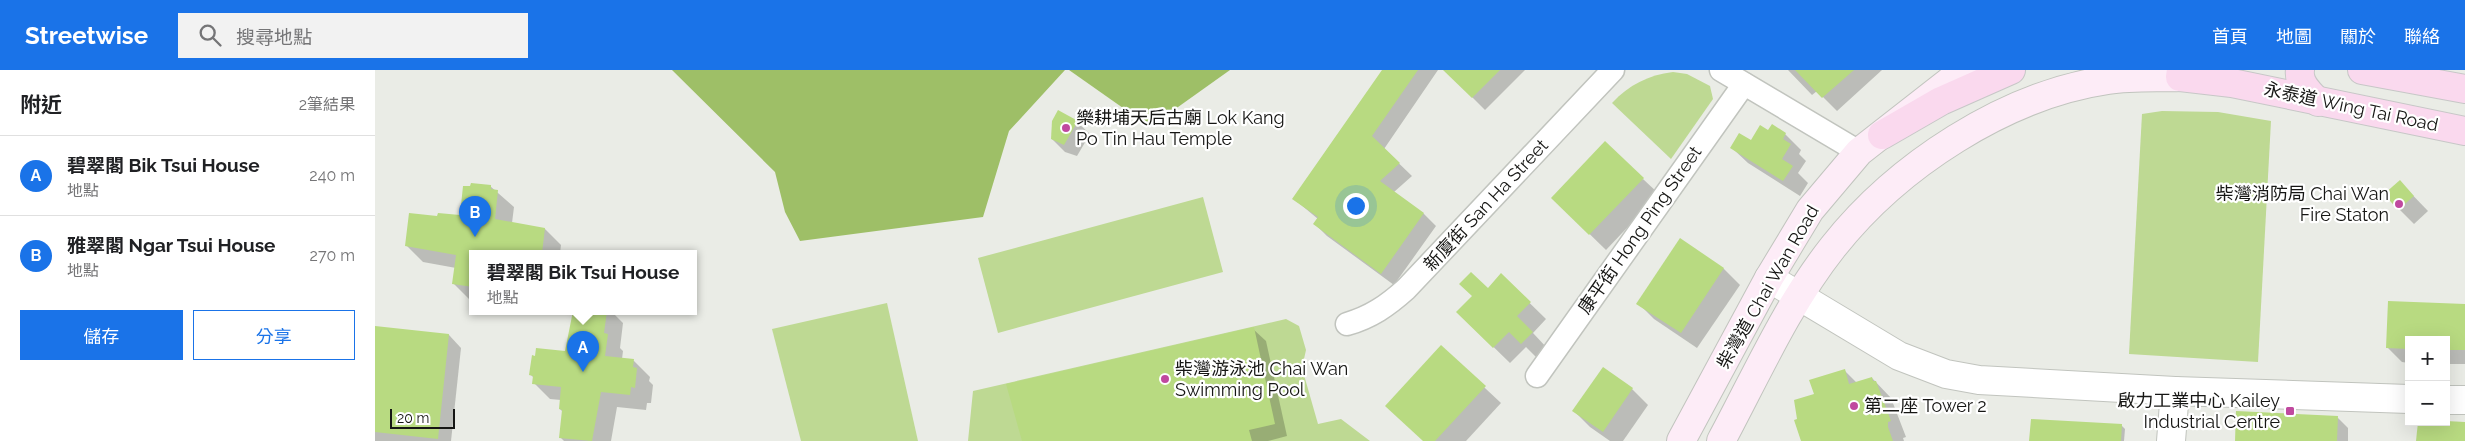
<!DOCTYPE html>
<html lang="zh-TW">
<meta charset="utf-8">
<style>
:root{--surface:#fff;--page:#f2f2f2;--text:#202124;--muted:#757577;--line:#e0e0e0;--accent:#1a73e8}
body{margin:0;font-family:Raleway,"Noto Sans TC",sans-serif;background:var(--page);color:var(--text)}
.controls{position:absolute;right:15px;bottom:15px;display:grid;overflow:hidden;border-radius:0px;box-shadow:0 5px 20px #0002}
.controls button{width:45px;height:45px;display:grid;place-items:center;padding:0;border:0;border-bottom:1px solid var(--line);background:var(--surface);color:var(--text);font:25px sans-serif}
.scale{position:absolute;left:15px;bottom:12px;width:65px;box-sizing:border-box;padding-left:5px;border:2px solid #161614;border-top:0;font-size:14px;line-height:18px;white-space:nowrap;color:#161614;-webkit-text-stroke:4px #fff;paint-order:stroke}
.you{position:absolute;left:980px;top:135px;width:18px;height:18px;margin:-12px;border:4px solid #fff;border-radius:50%;background:#1a73e8;box-shadow:0 0 0 8px #1a73e833}
.badge{display:grid;place-items:center;width:32px;height:32px;border-radius:50%;background:var(--accent);color:#fff;font-size:16px;font-weight:700}
.pin{position:absolute;translate:-50% -41px;filter:drop-shadow(0 1px 2px #0008)}
.pin::after{content:'';position:absolute;top:26px;width:18px;height:15px;background:inherit;clip-path:polygon(0 0,100% 0,50% 100%)}
.popup{position:absolute;left:94px;top:180px;width:228px;height:65px;box-sizing:border-box;display:grid;place-content:center;border-radius:0px;background:var(--surface);filter:drop-shadow(0 1px 4px #0005);font-size:16px;white-space:nowrap;color:var(--muted)}
.popup b{font-size:19px;color:var(--text)}
.popup::after{content:'';position:absolute;left:50%;top:100%;margin-left:-10px;border:10px solid transparent;border-top-color:var(--surface)}
.list{margin:0;padding:0;list-style:none}
h2{display:flex;justify-content:space-between;align-items:center;height:65px;margin:0;padding:0 20px;font-size:21px}
h2 small{font-size:16px;font-weight:400;color:var(--muted)}
.list li{display:grid;grid-template-columns:32px 1fr auto;gap:15px;align-items:center;box-sizing:border-box;height:80px;padding:0 20px;border-top:1px solid var(--line)}
.list b{display:block;font-size:19px;white-space:nowrap}
.list p{margin:0;font-size:16px;white-space:nowrap;color:var(--muted)}
.list em{font-size:16px;font-style:normal;color:var(--muted)}
.actions{display:flex;gap:10px;padding:15px 20px}
.actions a{flex:1;padding:11px 0;border:1px solid var(--accent);border-radius:0px;text-align:center;font-size:18px;color:var(--accent)}
.actions .main{background:var(--accent);color:#fff}
.icon{flex:none;width:28px;height:28px;fill:none;stroke:currentColor;stroke-width:2;stroke-linecap:round;stroke-linejoin:round}
.map{position:relative;flex:none;width:2090px;height:371px;overflow:hidden}
header{display:flex;align-items:center;gap:30px;box-sizing:border-box;height:70px;padding:0 25px;background:var(--accent);color:#fff}
header strong{font-size:24px}
nav{display:flex;gap:28px;margin-inline-start:auto;font-size:18px}
.search{width:350px;height:45px;background:var(--page);display:flex;align-items:center;gap:12px;box-sizing:border-box;padding:0 18px;border-radius:0px;color:var(--muted);font-size:19px}
main{display:flex}
aside{flex:1;background:var(--surface)}
.map>svg:first-child{display:block}
.green{fill:#bed993}
.forest{fill:#9ebf67}
.shadow{fill:#0003}
.building{fill:#b8da81}
.lines{fill:none;stroke-linecap:round;stroke-linejoin:round}
.minor-casing{stroke:#c1c4be;stroke-width:25}
.tertiary-casing{stroke:#c1c4be;stroke-width:30}
.secondary-casing{stroke:#c1c4be;stroke-width:30}
.primary-casing{stroke:#c7c7c7;stroke-width:30}
.minor{stroke:#fff;stroke-width:22}
.tertiary{stroke:#fff;stroke-width:28}
.secondary{stroke:#fdecf7;stroke-width:28}
.primary{stroke:#fad9ee;stroke-width:28}
.poi-dot{fill:#c0499f;stroke:#fff;stroke-width:2}
.labels{text-anchor:middle;stroke-width:4.5;stroke-linejoin:round;paint-order:stroke}
.street-label{font-size:18px;fill:#161614;stroke:#fff}
.poi-label{font-size:18px;fill:#161614;stroke:#fff;text-anchor:start}
</style>
<header>
<strong>Streetwise</strong>
<div class="search"><svg class="icon" aria-label="search" viewBox="0 0 24 24"><circle cx="10" cy="10" r="6"/><path d="M15 15l6 6"/></svg>搜尋地點</div>
<nav><a>首頁</a><a>地圖</a><a>關於</a><a>聯絡</a></nav>
</header>
<main>
<aside>
<h2>附近<small>2筆結果</small></h2>
<ul class="list">
<li><span class="badge">A</span><div><b>碧翠閣 Bik Tsui House</b><p>地點</p></div><em>240 m</em></li>
<li><span class="badge">B</span><div><b>雅翠閣 Ngar Tsui House</b><p>地點</p></div><em>270 m</em></li>
</ul>
<div class="actions"><a class="main">儲存</a><a>分享</a></div>
</aside>
<div class="map">
<svg width="2090" height="371" viewBox="0 0 2090 371">
<rect width="100%" height="100%" fill="#eaece6"/>
<g class="green">
<path d="M1298,2L1312,4L1335,16L1338,29L1296,89L1237,33C1254,15 1273,5 1298,2Z"/>
<path d="M1787,41L1843,42L1896,51L1883,292L1754,284L1767,44Z"/>
<path d="M828,127L848,202L623,263L603,188Z"/>
<path d="M512,233L543,371H426L397,259Z"/>
<path d="M911,249L924,256L931,280L927,298L943,354L966,349L995,371H593L598,321Z"/>
</g>
<g class="forest">
<path d="M297,0H690L634,61L608,147L425,171L410,142L400,102Z"/>
<path d="M694,0H855L775,57Z"/>
</g>
<g class="shadow">
<path d="M1008,0H1063L1009,79L1037,106L1019,122L1049,144L1061,156L1019,215L952,166L940,154L943,149L919,129Z"/>
<path d="M1070,0H1150L1110,40Z"/>
<path d="M1413,0H1507L1462,41L1442,21L1437,25Z"/>
<path d="M702,52L715,64L702,86L690,82L677,69Z"/>
<path d="M1394,62L1410,64L1426,80L1424,84L1431,91L1423,103L1433,113L1425,126L1373,93L1357,78L1376,71Z"/>
<path d="M1268,109L1284,124L1231,180L1194,144Z"/>
<path d="M2025,112L2053,141L2039,154L2024,139Z"/>
<path d="M115,116L139,137L137,153L170,159L186,175L185,183H98V230H95L79,214L81,198L48,192L32,176L63,148L86,146Z"/>
<path d="M1306,170L1349,199L1365,215L1322,278L1279,249L1263,233Z"/>
<path d="M1126,205L1171,249L1158,263L1173,279L1163,289L1151,277L1135,293L1099,258L1113,220Z"/>
<path d="M2090,235V294H2071V270H2034V293L2027,292L2013,278Z"/>
<path d="M199,241H236L248,253L245,278L248,281L247,289L259,291L275,307L274,311L278,315L276,333H272L271,340L242,337L236,371H189L185,367L188,342L185,339L186,330L175,329L159,313V308L156,305L191,282Z"/>
<path d="M0,257L74,265L86,278L76,371H0Z"/>
<path d="M878,259L891,271L912,366L893,371H649Z"/>
<path d="M1066,277L1126,333L1091,371H1048Z"/>
<path d="M1228,299L1257,319L1273,335L1248,371H1235L1215,357L1199,341Z"/>
<path d="M1469,300L1482,313L1497,308L1516,328L1531,367L1528,368L1529,371H1431L1440,325Z"/>
<path d="M1963,348L1973,358V371H1861Z"/>
<path d="M1746,355L1750,359L1749,371H1656Z"/>
</g>
<g class="building">
<path d="M1007,0H1043L997,66L1025,93L1005,111L1049,143L1006,204L938,154L943,147L917,129Z"/>
<path d="M1068,0H1125L1097,28Z"/>
<path d="M1420,0H1479L1447,28Z"/>
<path d="M683,40L703,51L689,75L676,69L677,51Z"/>
<path d="M1397,54L1411,63L1408,69L1416,74L1407,89L1418,96L1408,111L1355,78L1364,63L1376,70L1385,55L1393,60Z"/>
<path d="M1230,71L1269,108L1214,165L1176,128Z"/>
<path d="M2025,110L2039,126L2023,140L2009,124Z"/>
<path d="M96,113L116,115V119L123,120L120,149L170,158L167,183H98V217L77,214L81,185L30,176L34,143L62,146L63,143L85,145L88,116H95Z"/>
<path d="M1305,168L1349,198L1306,263L1261,234Z"/>
<path d="M1096,202L1113,218L1126,203L1156,232L1142,246L1158,262L1146,274L1134,262L1118,278L1081,242L1097,226L1084,214Z"/>
<path d="M2013,231L2090,234V280H2071V270H2034V279L2011,278Z"/>
<path d="M198,241H232L229,263L233,264L230,286L259,289L258,297L262,298L260,318L256,317L255,325L226,322L217,371L184,368L187,340L184,339L186,317L157,314L158,306L154,305L157,285L160,286L161,278L190,281Z"/>
<path d="M0,256L74,264L63,369L0,362Z"/>
<path d="M879,257L900,354L874,360L877,371H647L631,314Z"/>
<path d="M1066,275L1111,316L1060,371H1048L1010,336Z"/>
<path d="M1228,297L1258,318L1228,362L1197,341Z"/>
<path d="M1470,299L1474,314L1497,307L1498,311H1501L1516,351L1513,352V357L1518,371H1426L1419,350L1422,349L1419,330L1439,324L1434,310Z"/>
<path d="M1861,341L1963,346L1962,371H1860Z"/>
<path d="M1656,349L1747,354L1746,371H1654Z"/>
<path d="M2071,351L2090,352V371H2041L2043,352Z"/>
</g>
<g class="lines">
<g class="minor-casing">
<g id="minor">
<path d="M1346,0L1484,82"/>
<path d="M972,254C996,247 1012,236 1031,219L1238,0"/>
<path d="M1162,306L1369,14"/>
</g>
</g>
<g class="tertiary-casing">
<g id="tertiary">
<path d="M1394,208L1524,286L1571,304L1604,310L1800,321L2034,329"/>
<path d="M2071,330H2090"/>
<path d="M1796,371L1800,321"/>
</g>
</g>
<g class="secondary-casing">
<g id="secondary">
<path d="M1306,371L1394,208L1435,140L1484,82L1589,0"/>
<path d="M1346,371C1381,306 1412,235 1458,177C1522,96 1630,25 1733,10C1757,6 1782,8 1805,7"/>
</g>
</g>
<g class="primary-casing">
<g id="primary">
<path d="M1806,0L1805,7L1857,13L2090,61"/>
<path d="M1925,0C1923,13 1934,23 1943,32"/>
<path d="M1987,0L2090,19"/>
<path d="M1507,65L1566,31L1636,0"/>
</g>
</g>
<use href="#minor" class="minor"/>
<use href="#tertiary" class="tertiary"/>
<use href="#secondary" class="secondary"/>
<use href="#primary" class="primary"/>
</g>
<g class="poi-dot">
<circle cx="691" cy="58" r="5"/>
<circle cx="2024" cy="134" r="5"/>
<circle cx="790" cy="309" r="5"/>
<circle cx="1479" cy="336" r="5"/>
<rect x="1910" y="336" width="10" height="10" rx="2.5"/>
</g>
<g class="labels">
<g class="street-label">
<text transform="translate(1976 37) rotate(12)" y="6">永泰道 Wing Tai Road</text>
<text transform="translate(1111 135) rotate(-47)" y="6">新廈街 San Ha Street</text>
<text transform="translate(1265 160) rotate(-55)" y="6">康平街 Hong Ping Street</text>
<text transform="translate(1393 217) rotate(-60)" y="6">柴灣道 Chai Wan Road</text>
</g>
<g class="poi-label">
<text x="701" y="54">樂耕埔天后古廟 Lok Kang<tspan x="701" dy="21">Po Tin Hau Temple</tspan></text>
<text x="2014" y="130" text-anchor="end">柴灣消防局 Chai Wan<tspan x="2014" dy="21">Fire Staton</tspan></text>
<text x="800" y="305">柴灣游泳池 Chai Wan<tspan x="800" dy="21">Swimming Pool</tspan></text>
<text x="1905" y="337" text-anchor="end">啟力工業中心 Kailey<tspan x="1905" dy="21">Industrial Centre</tspan></text>
<text x="1489" y="342">第二座 Tower 2</text>
</g>
</g>
</svg>
<div class="controls">
<button>+</button>
<button>−</button>
</div>
<div class="scale">20 m</div>
<div class="you"></div>
<div class="pin badge" style="left:208px;top:302px">A</div>
<div class="popup"><b>碧翠閣 Bik Tsui House</b>地點</div>
<div class="pin badge" style="left:100px;top:167px">B</div>
</div>
</main>
